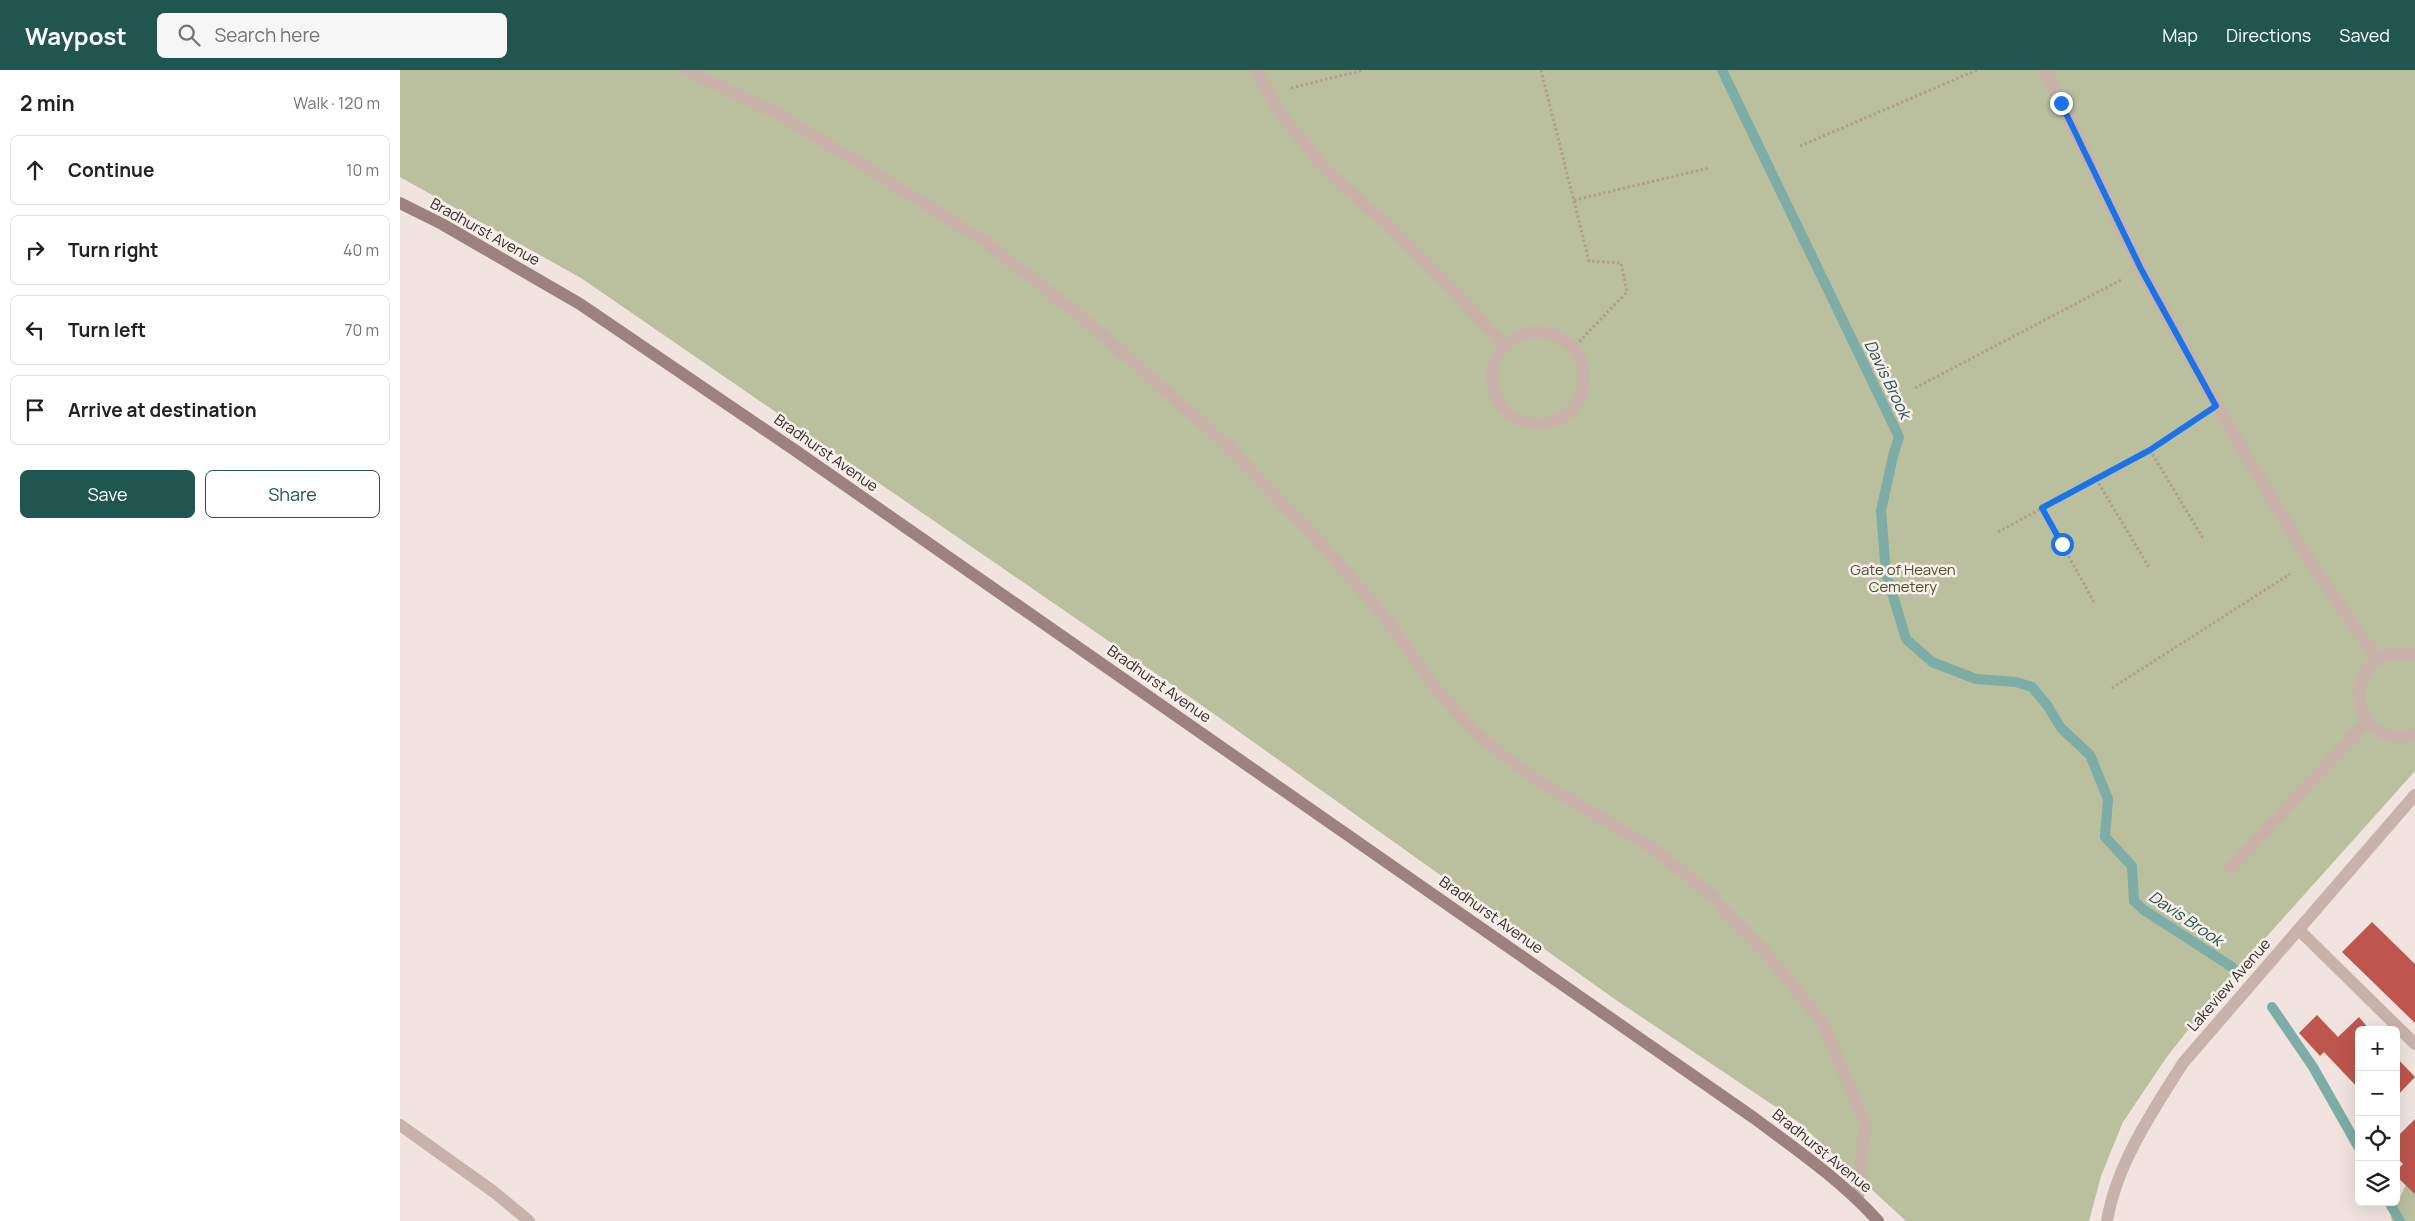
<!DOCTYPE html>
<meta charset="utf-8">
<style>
:root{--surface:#fff;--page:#f6f6f6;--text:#202124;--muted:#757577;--line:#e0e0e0;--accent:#21554f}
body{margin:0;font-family:Manrope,sans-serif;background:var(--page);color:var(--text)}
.controls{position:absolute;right:15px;bottom:15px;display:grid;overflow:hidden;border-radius:8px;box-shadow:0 5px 20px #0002}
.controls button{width:45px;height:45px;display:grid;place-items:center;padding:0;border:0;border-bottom:1px solid var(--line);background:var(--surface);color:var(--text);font:25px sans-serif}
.stop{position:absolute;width:15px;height:15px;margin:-11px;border:4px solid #1a73e8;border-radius:50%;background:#fff}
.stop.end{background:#1a73e8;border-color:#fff;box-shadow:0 1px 5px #0008}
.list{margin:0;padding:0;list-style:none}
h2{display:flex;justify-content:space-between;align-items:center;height:65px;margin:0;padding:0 20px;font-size:21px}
h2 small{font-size:16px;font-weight:400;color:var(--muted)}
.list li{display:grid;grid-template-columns:32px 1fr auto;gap:15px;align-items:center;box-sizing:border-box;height:70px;margin:0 10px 10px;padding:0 10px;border:1px solid var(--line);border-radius:8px}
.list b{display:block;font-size:19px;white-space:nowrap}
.list em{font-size:16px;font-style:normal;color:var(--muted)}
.actions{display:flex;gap:10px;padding:15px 20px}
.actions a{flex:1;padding:11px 0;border:1px solid var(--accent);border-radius:8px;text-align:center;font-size:18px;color:var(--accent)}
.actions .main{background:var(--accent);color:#fff}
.icon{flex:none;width:28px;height:28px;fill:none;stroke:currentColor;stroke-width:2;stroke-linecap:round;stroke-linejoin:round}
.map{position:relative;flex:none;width:2015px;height:1151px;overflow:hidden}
header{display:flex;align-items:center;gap:30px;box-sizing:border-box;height:70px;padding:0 25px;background:var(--accent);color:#fff}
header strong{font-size:24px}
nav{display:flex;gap:28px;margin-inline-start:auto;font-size:18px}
.search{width:350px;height:45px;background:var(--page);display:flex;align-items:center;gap:12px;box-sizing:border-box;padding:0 18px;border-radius:8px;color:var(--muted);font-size:19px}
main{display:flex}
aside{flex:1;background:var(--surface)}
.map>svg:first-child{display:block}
.green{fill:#babf9e}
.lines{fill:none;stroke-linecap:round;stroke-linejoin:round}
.stream{stroke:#7eaca6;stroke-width:10}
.building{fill:#be554e}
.path{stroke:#b49c94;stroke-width:3;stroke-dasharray:2.5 2.5;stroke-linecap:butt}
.service{stroke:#c8b2aa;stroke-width:12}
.tertiary{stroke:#c8b2aa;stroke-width:12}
.secondary{stroke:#9c817c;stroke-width:12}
.route{stroke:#1a73e8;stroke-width:6}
.labels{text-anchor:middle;stroke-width:5;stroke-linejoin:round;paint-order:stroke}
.street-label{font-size:15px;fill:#362b29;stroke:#f9efea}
.park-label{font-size:15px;fill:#4c532e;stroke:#f9efea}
.water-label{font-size:16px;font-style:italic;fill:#21554f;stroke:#f9efea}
</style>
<header>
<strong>Waypost</strong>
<div class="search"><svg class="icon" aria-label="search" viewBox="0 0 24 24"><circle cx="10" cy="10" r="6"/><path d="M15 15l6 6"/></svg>Search here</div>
<nav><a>Map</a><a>Directions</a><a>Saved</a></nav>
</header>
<main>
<aside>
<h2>2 min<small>Walk · 120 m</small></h2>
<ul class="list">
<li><svg class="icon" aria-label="ahead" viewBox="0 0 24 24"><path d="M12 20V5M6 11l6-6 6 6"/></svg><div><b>Continue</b></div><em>10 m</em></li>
<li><svg class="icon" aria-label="right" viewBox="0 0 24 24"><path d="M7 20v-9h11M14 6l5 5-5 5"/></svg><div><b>Turn right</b></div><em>40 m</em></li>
<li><svg class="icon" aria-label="left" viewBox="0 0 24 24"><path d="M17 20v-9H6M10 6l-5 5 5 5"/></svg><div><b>Turn left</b></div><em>70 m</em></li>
<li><svg class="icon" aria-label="arrive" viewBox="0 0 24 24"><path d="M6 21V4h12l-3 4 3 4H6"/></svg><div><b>Arrive at destination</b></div></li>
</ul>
<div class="actions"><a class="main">Save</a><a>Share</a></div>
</aside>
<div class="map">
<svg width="2015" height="1151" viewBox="0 0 2015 1151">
<rect width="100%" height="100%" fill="#f1e4de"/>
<g class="green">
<path d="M0,0H2015V701L1825,913L1766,988L1723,1052L1701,1106L1689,1151H1506L1397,1051L1216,930L800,634L181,208L0,107Z"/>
<path d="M2015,1095V1151H1992L1991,1147Z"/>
</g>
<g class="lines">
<g class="stream">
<path d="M1322,0L1499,367L1493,386L1481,441L1486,503L1506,569L1532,592L1576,609L1616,612L1632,617L1647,635L1661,658L1690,685L1708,729L1705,767L1732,796L1734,831L1744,840L1832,897"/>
<path d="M1872,937L1913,997L1959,1078"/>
<path d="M1989,1132L2000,1151"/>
</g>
</g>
<g class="building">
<path d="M1972,852L2015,894V953L1942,882Z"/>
<path d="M1917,945L1938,967L1959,947L1970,960H1959V1019L1924,982L1920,986L1899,963Z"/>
<path d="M1996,987L2015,1007L1996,1027Z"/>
<path d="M2015,1049V1124L1996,1106V1101L2003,1094L1996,1087V1068Z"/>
</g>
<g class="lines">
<g class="path">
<path d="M1141,0L1189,191L1221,193L1227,222L1173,278"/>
<path d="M891,18L964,0"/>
<path d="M1400,76L1577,0"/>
<path d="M1174,130L1309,98"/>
<path d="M1515,318L1721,210"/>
<path d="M1750,380L1804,470"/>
<path d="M1696,409L1750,499"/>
<path d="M1642,438L1695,534"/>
<path d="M1598,462L1750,380L1799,347"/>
<path d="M1712,618L1890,504"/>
</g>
<g class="service">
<path d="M286,0L376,43L471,100L584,171L683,248L829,377L924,477L985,547L1036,619L1082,669L1140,712L1256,780L1306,821L1366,883L1423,953L1465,1054L1458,1129"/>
<path d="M856,0L879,41L927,101L989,156L1058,225L1104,276"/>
<path d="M1645,0L1741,199L1816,335L1910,492L1978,590"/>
<circle cx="1138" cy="308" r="46"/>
<path d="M2015,586C1942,567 1940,682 2015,665"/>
<path d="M1831,798L1967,651"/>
<path d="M1899,860L2015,974"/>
<path d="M0,1055L94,1122L129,1151"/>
</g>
<path class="tertiary" d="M1707,1151C1717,1093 1752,1042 1783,993L2015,725"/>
<path class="secondary" d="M0,133L42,154L180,234L396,381L1354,1048C1397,1080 1442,1111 1478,1151"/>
</g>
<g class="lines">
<path class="route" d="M1661,33L1741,199L1816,336L1750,380L1642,438L1662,474"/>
</g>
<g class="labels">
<g class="street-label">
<text transform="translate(85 162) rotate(29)" y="5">Bradhurst Avenue</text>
<text transform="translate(426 383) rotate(35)" y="5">Bradhurst Avenue</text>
<text transform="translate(759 614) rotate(35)" y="5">Bradhurst Avenue</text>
<text transform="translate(1091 845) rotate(35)" y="5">Bradhurst Avenue</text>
<text transform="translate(1829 915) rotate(-49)" y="5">Lakeview Avenue</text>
<text transform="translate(1422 1081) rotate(39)" y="5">Bradhurst Avenue</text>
</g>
<g class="park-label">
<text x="1503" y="505">Gate of Heaven<tspan x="1503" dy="17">Cemetery</tspan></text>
</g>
<g class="water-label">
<text transform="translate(1488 309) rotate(64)" y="6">Davis Brook</text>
<text transform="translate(1786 848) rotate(34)" y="6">Davis Brook</text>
</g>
</g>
</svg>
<div class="controls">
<button>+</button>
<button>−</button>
<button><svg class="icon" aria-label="locate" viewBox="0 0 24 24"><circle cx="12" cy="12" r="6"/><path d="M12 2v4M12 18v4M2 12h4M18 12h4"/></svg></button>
<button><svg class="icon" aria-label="layers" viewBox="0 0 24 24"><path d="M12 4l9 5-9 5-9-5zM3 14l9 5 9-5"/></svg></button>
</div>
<div class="stop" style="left:1662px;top:474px"></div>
<div class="stop end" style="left:1661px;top:33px"></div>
</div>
</main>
